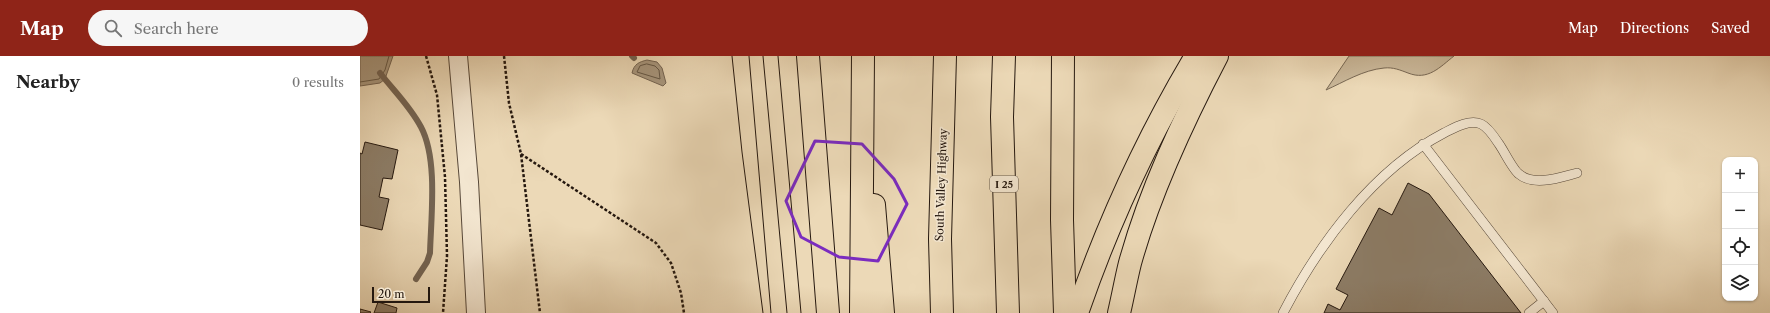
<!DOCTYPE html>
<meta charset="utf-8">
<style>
:root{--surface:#fff;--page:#f6f6f6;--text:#222;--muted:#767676;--line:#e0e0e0;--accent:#8f2418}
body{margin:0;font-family:"Libre Caslon Text",serif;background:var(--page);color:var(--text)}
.controls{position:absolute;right:12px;bottom:12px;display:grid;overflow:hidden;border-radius:8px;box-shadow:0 1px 3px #0004}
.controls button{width:36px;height:36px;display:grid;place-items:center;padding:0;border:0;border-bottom:1px solid var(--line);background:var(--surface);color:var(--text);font:20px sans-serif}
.scale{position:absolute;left:12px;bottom:10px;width:58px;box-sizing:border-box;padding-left:4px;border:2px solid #25180f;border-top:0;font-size:11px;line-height:14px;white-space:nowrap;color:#25180f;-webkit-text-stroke:3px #f3e6d0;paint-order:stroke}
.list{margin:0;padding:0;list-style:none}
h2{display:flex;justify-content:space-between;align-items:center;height:52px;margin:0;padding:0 16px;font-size:17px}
h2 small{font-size:13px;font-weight:400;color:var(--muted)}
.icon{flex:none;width:22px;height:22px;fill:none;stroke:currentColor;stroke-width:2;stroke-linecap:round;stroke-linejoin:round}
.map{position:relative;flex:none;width:1410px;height:257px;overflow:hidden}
header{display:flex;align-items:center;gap:24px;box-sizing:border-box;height:56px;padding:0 20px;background:var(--accent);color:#fff}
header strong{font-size:19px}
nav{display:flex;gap:22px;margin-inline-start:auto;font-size:14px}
.search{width:280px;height:36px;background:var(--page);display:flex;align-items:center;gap:10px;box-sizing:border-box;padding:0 14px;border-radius:22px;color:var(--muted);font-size:15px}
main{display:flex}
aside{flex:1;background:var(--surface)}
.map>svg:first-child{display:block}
.green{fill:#cab89a;stroke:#786854}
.water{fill:#a8977e;stroke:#746452}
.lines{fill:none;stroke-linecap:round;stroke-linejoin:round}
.shore{stroke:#665846;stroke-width:1}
.stream{stroke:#746452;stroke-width:6}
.building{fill:#8c7c66;stroke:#25180f}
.lane-casing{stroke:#574839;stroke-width:10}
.street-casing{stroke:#574839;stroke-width:20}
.highway-casing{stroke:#25180f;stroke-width:24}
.path{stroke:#25180f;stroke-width:2.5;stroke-dasharray:3 2;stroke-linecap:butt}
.lane{stroke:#f3e6d0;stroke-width:9}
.street{stroke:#f3e6d0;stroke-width:18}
.highway{stroke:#ecd9b7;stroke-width:22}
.tram{stroke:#25180f;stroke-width:1}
.marked{fill:none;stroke:#7b2cbf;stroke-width:3;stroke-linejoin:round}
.labels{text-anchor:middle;stroke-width:3;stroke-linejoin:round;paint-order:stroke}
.shield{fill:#f3e6d0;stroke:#635649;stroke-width:1}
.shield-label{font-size:10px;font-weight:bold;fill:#25180f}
.street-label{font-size:11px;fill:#25180f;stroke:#f3e6d0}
</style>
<header>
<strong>Map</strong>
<div class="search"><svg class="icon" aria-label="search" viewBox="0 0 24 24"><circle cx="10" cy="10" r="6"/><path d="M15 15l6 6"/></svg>Search here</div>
<nav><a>Map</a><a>Directions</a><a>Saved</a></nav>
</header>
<main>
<aside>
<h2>Nearby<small>0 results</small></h2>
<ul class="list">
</ul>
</aside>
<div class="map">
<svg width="1410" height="257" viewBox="0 0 1410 257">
<rect width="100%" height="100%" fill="#ecd9b7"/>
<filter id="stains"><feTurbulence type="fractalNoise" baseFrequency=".005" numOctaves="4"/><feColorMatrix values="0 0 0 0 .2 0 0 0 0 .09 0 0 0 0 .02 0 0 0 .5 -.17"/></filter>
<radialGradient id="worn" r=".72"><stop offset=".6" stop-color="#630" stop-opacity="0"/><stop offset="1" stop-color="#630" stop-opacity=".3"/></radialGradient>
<path class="green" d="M989,0H1094C1080,11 1068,25 1048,17C1040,14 1033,11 1024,12C1003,14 984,26 966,34Z"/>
<g class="water">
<path d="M0,0H33L25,23L20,27L0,30Z"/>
<path d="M287,4L297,6L302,12L306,27L303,30L272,17C274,8 279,6 287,4Z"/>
</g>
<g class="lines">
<g class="shore">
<path d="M287,8L295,10L299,14L300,23L277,16L280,10Z"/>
<path d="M0,26L19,23L25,14L29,0"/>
</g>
<g class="stream">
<path d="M272,0L274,2"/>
<path d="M20,17C34,35 50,50 61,71C78,103 71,161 70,197L67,206L56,223"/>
</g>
</g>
<g class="building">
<path d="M5,86L38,94L32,123L23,122L19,141L29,143L22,174L0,169V97L2,98Z"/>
<path d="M1048,127L1069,138L1161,257H964L968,248L980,254L988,239L976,233L1019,152L1032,159Z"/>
<path d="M18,246L37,252L36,257H14Z"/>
<path d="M0,253L11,256L10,257H0Z"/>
</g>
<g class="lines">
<g class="lane-casing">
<g id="lane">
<path d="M1063,88L1193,257"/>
<path d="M923,257C959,188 1013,114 1084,77C1094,72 1109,63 1121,68C1128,71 1135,82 1139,88C1144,95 1153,114 1159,118C1174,131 1201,121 1217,117"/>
<path d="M1169,257L1184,245"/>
</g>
</g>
<g class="street-casing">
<path id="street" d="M98,0L109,126L116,257"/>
</g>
<g class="highway-casing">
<g id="highway">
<path d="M448,0L468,257"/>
<path d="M644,0L642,61L648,257"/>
<path d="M703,0L702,164L705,257"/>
<path d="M514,149L523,257"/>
<path d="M501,257L503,0"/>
<path d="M582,257L580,183L585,0"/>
<path d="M717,257C748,167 787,82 836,0"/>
<path d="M759,257C763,240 766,223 770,207C790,135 823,65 857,0"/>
</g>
</g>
<g class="path">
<path d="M66,0L77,39L85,121L87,200L83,257"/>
<path d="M144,0L149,47L161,98L180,257"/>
<path d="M161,98L296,187L311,207L321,237L324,257"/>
</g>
<use href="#lane" class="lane"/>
<use href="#street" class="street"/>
<use href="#highway" class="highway"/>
<g class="tram">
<path d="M372,0L382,96L403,257"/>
<path d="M389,0L411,257"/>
<path d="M403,0L427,257"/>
<path d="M418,0L441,257"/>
</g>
</g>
<path class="marked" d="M455,85L502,88L534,123L547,148L518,205L479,201L441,181L426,145Z"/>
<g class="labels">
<rect class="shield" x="630" y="120" width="28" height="16" rx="3"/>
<g class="shield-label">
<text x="644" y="132">I 25</text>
</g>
<g class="street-label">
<text transform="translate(581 129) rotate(-88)" y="4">South Valley Highway</text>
</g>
</g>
<rect width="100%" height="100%" filter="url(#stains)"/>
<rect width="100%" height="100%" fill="url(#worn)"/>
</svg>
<div class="controls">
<button>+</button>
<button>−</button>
<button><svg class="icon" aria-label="locate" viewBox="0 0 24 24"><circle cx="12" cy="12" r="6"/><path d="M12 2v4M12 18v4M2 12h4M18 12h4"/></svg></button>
<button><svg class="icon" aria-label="layers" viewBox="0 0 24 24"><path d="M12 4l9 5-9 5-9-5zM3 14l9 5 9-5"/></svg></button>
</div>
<div class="scale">20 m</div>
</div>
</main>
